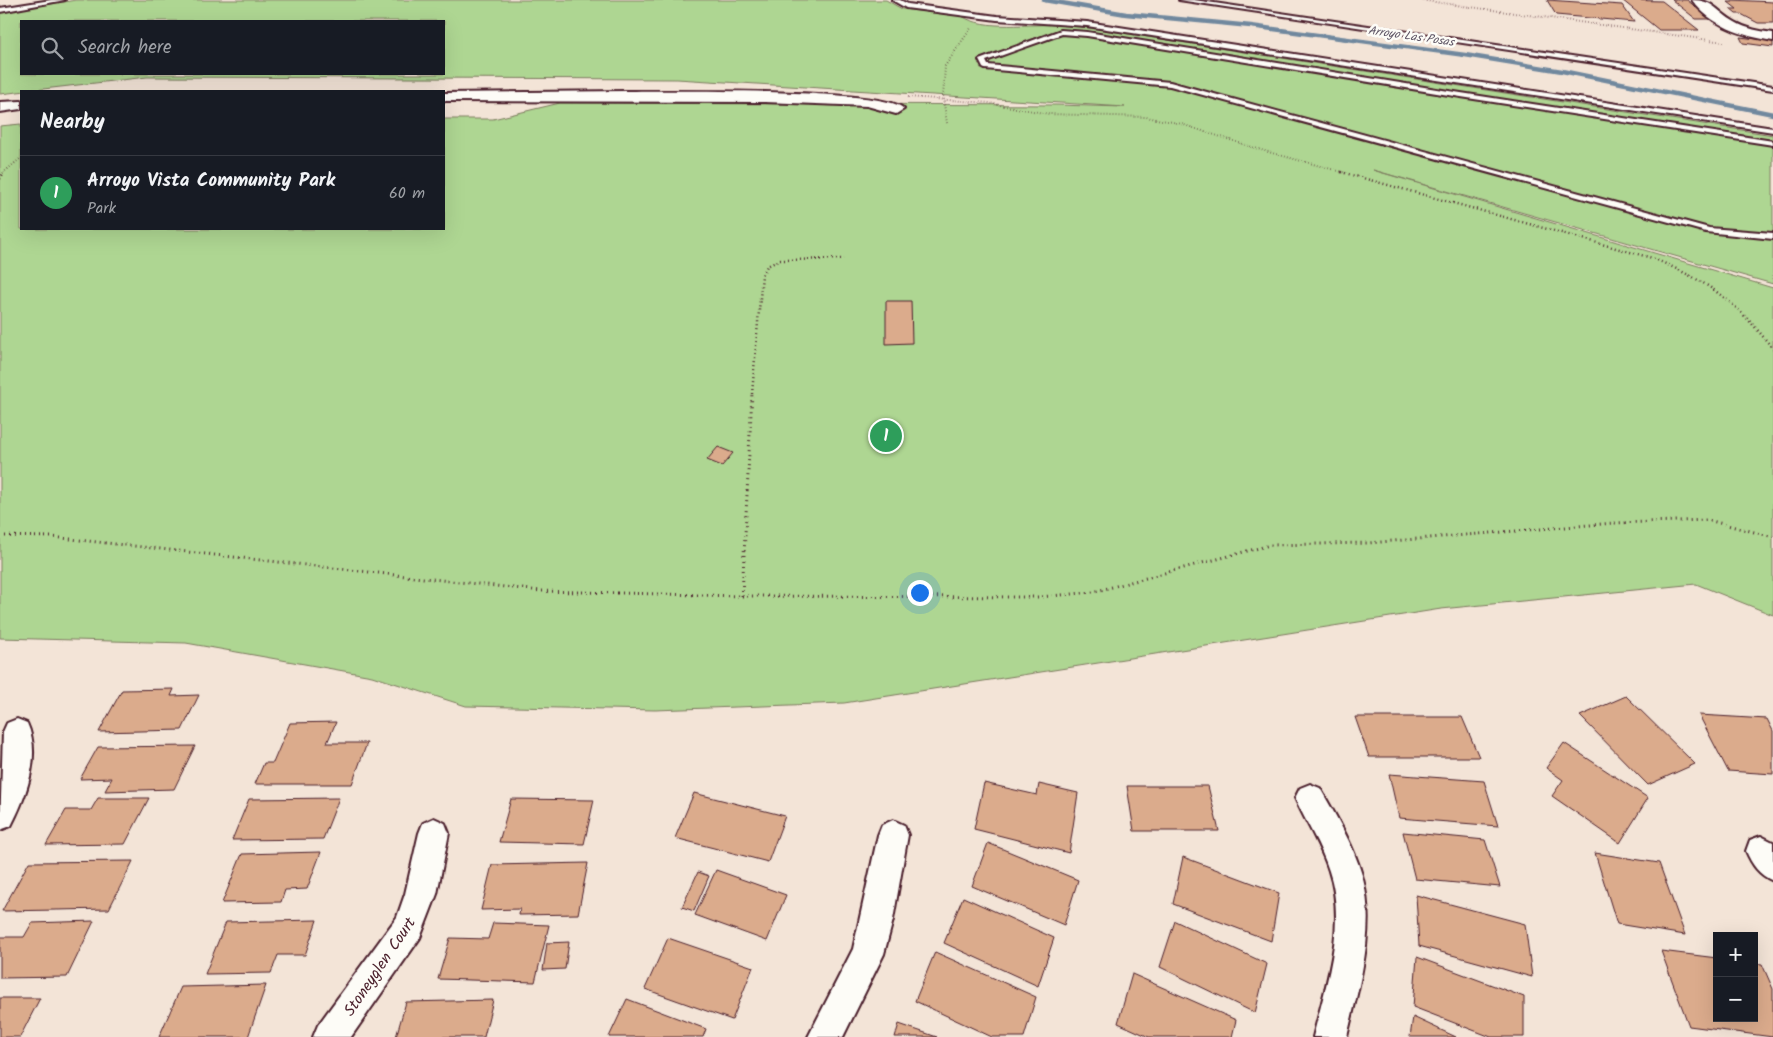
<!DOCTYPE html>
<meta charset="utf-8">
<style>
:root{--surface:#171b24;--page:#242831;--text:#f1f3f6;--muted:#9ea1a6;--line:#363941;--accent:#d1495b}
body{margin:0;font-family:Kalam,sans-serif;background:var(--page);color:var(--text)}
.controls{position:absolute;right:15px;bottom:15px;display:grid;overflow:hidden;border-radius:0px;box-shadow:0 5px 20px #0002}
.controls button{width:45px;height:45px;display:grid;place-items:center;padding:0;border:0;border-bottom:1px solid var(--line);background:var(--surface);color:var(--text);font:25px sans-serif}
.you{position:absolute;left:919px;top:592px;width:18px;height:18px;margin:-12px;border:4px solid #fff;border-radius:50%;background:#1a73e8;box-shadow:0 0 0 8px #1a73e833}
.badge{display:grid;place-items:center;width:32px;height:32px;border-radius:50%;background:var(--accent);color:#fff;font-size:16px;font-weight:700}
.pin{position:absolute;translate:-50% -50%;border:2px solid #fff;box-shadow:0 1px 5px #0006}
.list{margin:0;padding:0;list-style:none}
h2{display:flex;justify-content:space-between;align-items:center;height:65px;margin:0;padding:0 20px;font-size:21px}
h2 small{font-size:16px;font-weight:400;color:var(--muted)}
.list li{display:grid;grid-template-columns:32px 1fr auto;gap:15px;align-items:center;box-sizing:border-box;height:75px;padding:0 20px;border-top:1px solid var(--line)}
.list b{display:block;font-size:19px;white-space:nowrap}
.list p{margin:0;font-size:16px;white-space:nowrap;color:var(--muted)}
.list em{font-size:16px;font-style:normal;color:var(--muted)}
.icon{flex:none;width:28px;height:28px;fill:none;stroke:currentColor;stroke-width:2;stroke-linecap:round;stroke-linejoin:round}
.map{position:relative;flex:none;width:1773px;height:1037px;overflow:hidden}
.search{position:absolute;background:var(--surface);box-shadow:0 5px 20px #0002;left:20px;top:20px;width:425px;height:55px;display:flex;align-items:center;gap:12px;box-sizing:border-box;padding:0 18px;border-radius:0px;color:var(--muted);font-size:19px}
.panel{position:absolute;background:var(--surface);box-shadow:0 5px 20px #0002;left:20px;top:90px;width:425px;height:140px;border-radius:0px}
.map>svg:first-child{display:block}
.green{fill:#aed692;stroke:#7c7a5e;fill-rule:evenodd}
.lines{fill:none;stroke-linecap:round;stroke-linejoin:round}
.stream{stroke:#70889e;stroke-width:4.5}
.building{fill:#dbab8c;stroke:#4a1f2b}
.service-casing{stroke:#4a1f2b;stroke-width:4}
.minor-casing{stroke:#4a1f2b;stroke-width:4}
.path-far2{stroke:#4a1f2b;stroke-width:2;stroke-dasharray:0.5 2.5;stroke-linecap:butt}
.path-far1{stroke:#4a1f2b;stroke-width:2.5;stroke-dasharray:1 3;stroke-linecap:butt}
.path{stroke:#4a1f2b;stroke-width:3;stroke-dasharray:1 4;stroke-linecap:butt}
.service{fill:#fdfcf7;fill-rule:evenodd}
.minor{fill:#fdfcf7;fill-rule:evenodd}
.labels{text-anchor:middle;stroke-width:5;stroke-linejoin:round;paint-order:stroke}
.far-water-label{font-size:12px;font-style:italic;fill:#5d5464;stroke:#fdfcf7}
.near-street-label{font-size:16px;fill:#4a1f2b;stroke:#fdfcf7}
</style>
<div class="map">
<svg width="1773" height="1037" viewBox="0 0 1773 1037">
<rect width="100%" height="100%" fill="#f3e4d7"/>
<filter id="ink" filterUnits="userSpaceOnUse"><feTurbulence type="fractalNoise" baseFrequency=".02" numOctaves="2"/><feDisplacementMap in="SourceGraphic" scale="10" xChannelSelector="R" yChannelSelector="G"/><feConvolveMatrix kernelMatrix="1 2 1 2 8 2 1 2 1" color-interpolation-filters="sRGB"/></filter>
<g filter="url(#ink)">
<path class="green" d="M76,0H886L902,9L962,16C983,31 1033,23 1059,25C1074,26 1088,28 1103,30L1773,135V284L1373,170L1773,288V615L1696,584L1441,609L844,703L655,710L466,706L372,676L186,643L0,638V126L21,124V229H444V119H493L560,103L1056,105L1125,107L677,79L147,77L0,94V12ZM21,21H444V74H21Z"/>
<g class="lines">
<path class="stream" d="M1044,0L1126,14L1251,26L1465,55L1562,71L1773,114"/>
</g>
<g class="building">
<path d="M1547,0L1622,5L1634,22L1556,15Z"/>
<path d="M1622,0L1662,1L1699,30H1659Z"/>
<path d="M1672,0H1687L1711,19H1696Z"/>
<path d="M1731,0L1773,2V23H1758L1741,14H1736L1730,9H1737L1728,2H1733Z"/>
<path d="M1740,37L1773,41V47L1743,43Z"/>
<path d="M886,301H911L912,343L886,344Z"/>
<path d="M718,447L733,453L722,466L707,460Z"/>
<path d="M174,689L171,696L199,695L182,730L99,732L122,690Z"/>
<path d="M1626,696L1695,764L1648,785L1580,716Z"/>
<path d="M1699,715L1767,719L1773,731V774L1728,771Z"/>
<path d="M1355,717H1462L1479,757H1369Z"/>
<path d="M336,722L327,743H367L352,784H255L264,763H273L290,723Z"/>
<path d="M1564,743L1648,798L1620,843L1552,796L1563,780L1546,768Z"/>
<path d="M195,746L174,789L105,791L112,778L80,779L98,747Z"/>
<path d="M1389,774L1484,781L1498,826L1399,818Z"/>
<path d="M984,783L1037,795L1039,784L1078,793L1069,853L974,829Z"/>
<path d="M1127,786H1208L1219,831H1134Z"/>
<path d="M694,793L785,816L768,862L675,838Z"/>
<path d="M98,798H149L125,844L46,845L66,810H91Z"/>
<path d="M339,798L323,839L232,840L249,799Z"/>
<path d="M511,799L594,800L584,844L499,842Z"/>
<path d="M1403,832L1485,840L1500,887L1415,879Z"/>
<path d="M988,843L1078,880L1064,925L972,886Z"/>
<path d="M321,852L307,889L285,890L281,902L222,903L242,854Z"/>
<path d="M1595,853L1659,863L1685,935L1617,924Z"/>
<path d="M1183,857L1279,893L1271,941L1173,904Z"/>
<path d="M133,861L109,909L2,911L29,862Z"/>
<path d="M588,863L578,914L519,915L520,909L481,910L492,865Z"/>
<path d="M716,870L786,895L767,941L695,915Z"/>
<path d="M698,872L709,876L694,911L682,907Z"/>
<path d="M1416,895L1525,924L1532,977L1419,946Z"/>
<path d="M963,897L1054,938L1038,986L944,943Z"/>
<path d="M317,920L305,955H278L271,973L205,974L226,922Z"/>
<path d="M94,921L67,977L0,978V937H24L32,923Z"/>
<path d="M1175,921L1267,964L1255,1013L1160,967Z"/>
<path d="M493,923L549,925L535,982L438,979L450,938L488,939Z"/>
<path d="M668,938L753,967L732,1020L645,989Z"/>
<path d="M569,942L565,969L543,970L547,943Z"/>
<path d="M1661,951L1717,958V1018H1754V963L1762,964L1773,989V1037L1689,1026Z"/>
<path d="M935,952L1036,997L1024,1037H992L915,1001Z"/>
<path d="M1417,957L1524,997V1037H1491L1413,1007Z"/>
<path d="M1132,974L1236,1020L1232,1037H1149L1118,1023Z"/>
<path d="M266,985L248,1037H159L181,987Z"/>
<path d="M0,998H40L20,1037H0Z"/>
<path d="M627,999L706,1029L703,1037H609Z"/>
<path d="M493,1000L484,1037H396L406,1002Z"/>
<path d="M1413,1017L1456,1037H1410Z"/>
<path d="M899,1024L937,1037H895Z"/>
</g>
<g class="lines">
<g class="service-casing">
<g id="service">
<path d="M51,0H65L0,12V8Z"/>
<path d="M892,0H900L908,4L997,16L1087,22L1773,128V132L1087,26L997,20L906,8Z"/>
<path d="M1179,0H1194L1773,86V90Z"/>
<path d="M1061,30L1087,32L1461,93L1773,141V145L1461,97L1087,36L1062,34L986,61L988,65L1170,82L1709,228L1773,233V239L1706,232L1170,86L985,69L983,68L979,60Z"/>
</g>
</g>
<g class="minor-casing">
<g id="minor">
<path d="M1692,0C1714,0 1717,12 1735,22C1747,29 1760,31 1773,33V41C1743,36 1711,26 1692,0Z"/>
<path d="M628,91C664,91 889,88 904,109L896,114L867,106L765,102L444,101V93Z"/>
<path d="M21,101V109L0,112V102Z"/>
<path d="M17,719L27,723C42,755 26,797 11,826L0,830L3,732L7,723Z"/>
<path d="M1310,784L1320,788C1336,816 1353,844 1362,875C1377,928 1359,984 1347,1037H1313C1326,984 1347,925 1329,871C1321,845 1306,823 1295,798L1300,788Z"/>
<path d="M434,818L445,823L449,833L437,894L420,938L351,1037H313L318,1025L397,917L405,894L419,833L423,823Z"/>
<path d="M893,820L904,825L908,835L893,920L884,954L843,1037H808L853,949L878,835L882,825Z"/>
<path d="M1761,836L1773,842V881C1759,875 1752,865 1746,851L1750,840Z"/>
</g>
</g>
<g class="path-far2">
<path d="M1420,0L1724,42"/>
<path d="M908,97L989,103L1049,114L1146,117L1178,123L1261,150L1346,173"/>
<path d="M947,123L943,98L945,66L971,28"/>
<path d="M3,173L21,158"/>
</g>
<g class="path-far1">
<path d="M1341,172L1652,258C1709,282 1735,300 1773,349"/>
<path d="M0,179L4,172"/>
<path d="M752,394L762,275L767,266L780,260L844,259"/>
</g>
<g class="path">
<path d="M0,536L52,537L541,591L742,596L1040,597L1093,592L1270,545L1368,543L1614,523L1708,520L1773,537"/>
<path d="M742,596L752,393"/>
</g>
<use href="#service" class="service"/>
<use href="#minor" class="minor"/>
</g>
</g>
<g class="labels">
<g class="far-water-label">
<text transform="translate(1411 36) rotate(8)" y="4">Arroyo Las Posas</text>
</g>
<g class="near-street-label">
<text transform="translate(379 966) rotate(-56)" y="6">Stoneyglen Court</text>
</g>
</g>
</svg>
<div class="controls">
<button>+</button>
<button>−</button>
</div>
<div class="you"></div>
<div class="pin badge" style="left:886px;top:436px;background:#2e9e5b">1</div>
<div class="search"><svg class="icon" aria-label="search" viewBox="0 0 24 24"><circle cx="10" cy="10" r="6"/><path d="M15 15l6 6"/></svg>Search here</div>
<section class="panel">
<h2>Nearby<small></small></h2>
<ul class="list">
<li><span class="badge" style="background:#2e9e5b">1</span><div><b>Arroyo Vista Community Park</b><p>Park</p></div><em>60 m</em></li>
</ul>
</section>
</div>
